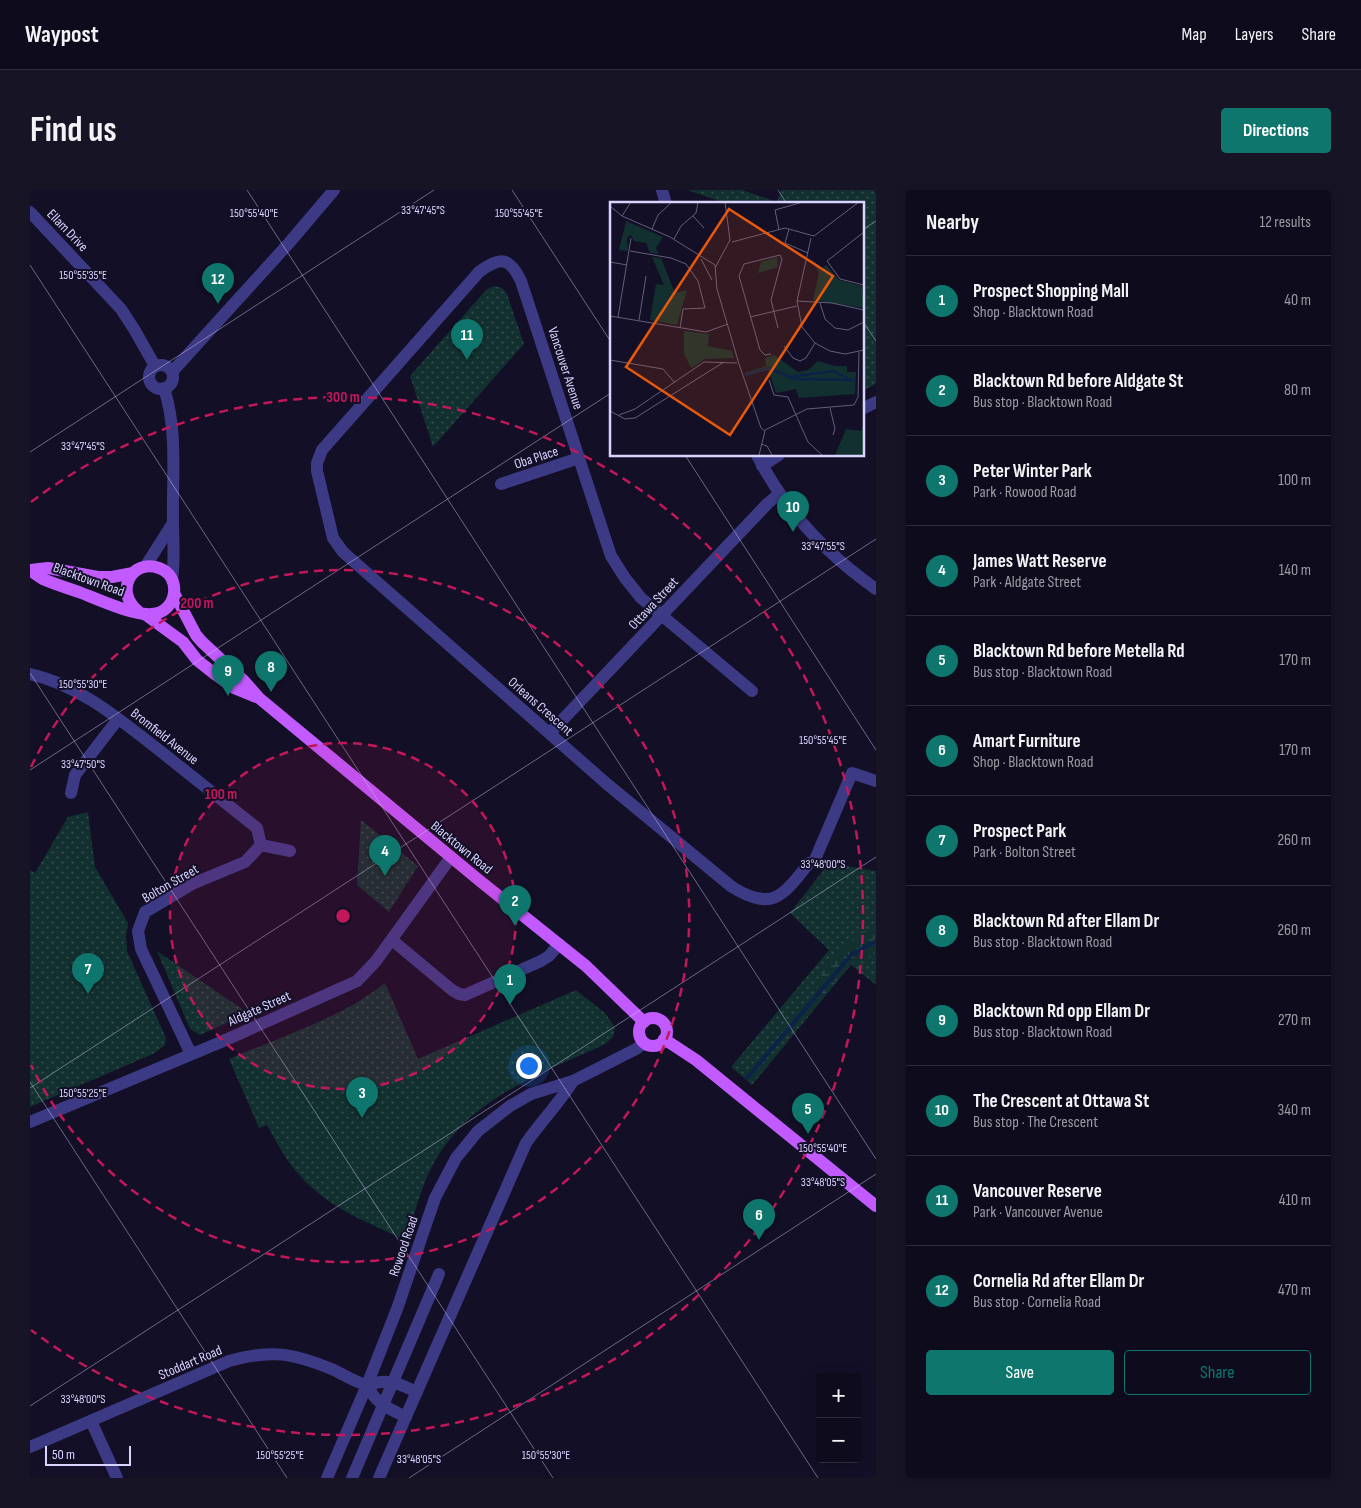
<!DOCTYPE html>
<meta charset="utf-8">
<style>
:root{--surface:#0e0b1c;--page:#171425;--text:#f1f3f6;--muted:#9b9ba3;--line:#2e2b3b;--accent:#0f766e}
body{margin:0;font-family:"Sofia Sans Condensed",sans-serif;background:var(--page);color:var(--text)}
.controls{position:absolute;right:15px;bottom:15px;display:grid;overflow:hidden;border-radius:5px;box-shadow:0 2px 12px #0003}
.controls button{width:45px;height:45px;display:grid;place-items:center;padding:0;border:0;border-bottom:1px solid var(--line);background:var(--surface);color:var(--text);font:25px sans-serif}
.scale{position:absolute;left:15px;bottom:12px;width:86px;box-sizing:border-box;padding-left:5px;border:2px solid #d9d4ff;border-top:0;font-size:14px;line-height:18px;white-space:nowrap;color:#d9d4ff;-webkit-text-stroke:4px #130f26;paint-order:stroke}
.you{position:absolute;left:498px;top:875px;width:18px;height:18px;margin:-12px;border:4px solid #fff;border-radius:50%;background:#1a73e8;box-shadow:0 0 0 8px #1a73e833}
.badge{display:grid;place-items:center;width:32px;height:32px;border-radius:50%;background:var(--accent);color:#fff;font-size:16px;font-weight:700}
.pin{position:absolute;translate:-50% -41px;filter:drop-shadow(0 1px 2px #0008)}
.pin::after{content:'';position:absolute;top:26px;width:18px;height:15px;background:inherit;clip-path:polygon(0 0,100% 0,50% 100%)}
.list{margin:0;padding:0;list-style:none}
h2{display:flex;justify-content:space-between;align-items:center;height:65px;margin:0;padding:0 20px;font-size:21px}
h2 small{font-size:16px;font-weight:400;color:var(--muted)}
.list li{display:grid;grid-template-columns:32px 1fr auto;gap:15px;align-items:center;box-sizing:border-box;height:90px;padding:0 20px;border-top:1px solid var(--line)}
.list b{display:block;font-size:19px;white-space:nowrap}
.list p{margin:0;font-size:16px;white-space:nowrap;color:var(--muted)}
.list em{font-size:16px;font-style:normal;color:var(--muted)}
.actions{display:flex;gap:10px;padding:15px 20px}
.actions a{flex:1;padding:11px 0;border:1px solid var(--accent);border-radius:5px;text-align:center;font-size:18px;color:var(--accent)}
.actions .main{background:var(--accent);color:#fff}
.map{position:relative;flex:none;width:846px;height:1288px;overflow:hidden;border-radius:5px}
header{display:flex;align-items:center;gap:30px;box-sizing:border-box;height:70px;padding:0 25px;background:var(--surface);border-bottom:1px solid var(--line)}
header strong{font-size:24px}
nav{display:flex;gap:28px;margin-inline-start:auto;font-size:18px}
.intro{display:flex;align-items:center;justify-content:space-between;box-sizing:border-box;height:120px;padding:0 30px}
h1{margin:0;font-size:35px}
.button{padding:12px 22px;border-radius:5px;background:var(--accent);color:#fff;font-size:18px;font-weight:700}
main{display:flex;gap:30px;padding:0 30px}
aside{flex:1;background:var(--surface);border-radius:5px;box-shadow:0 2px 12px #0003}
.map>svg:first-child{display:block}
.grass{fill:url(#grass-dots)}
.wetland{fill:url(#wetland-marsh)}
.lines{fill:none;stroke-linecap:round;stroke-linejoin:round}
.stream{stroke:#0c2248;stroke-width:4}
.minor{stroke:#3d3a85;stroke-width:12}
.major{stroke:#c25bff;stroke-width:12}
.ticks{fill:none;stroke:#d9d4ff;stroke-width:1;stroke-opacity:0.45}
.ring{fill:none;stroke:#c2185b;stroke-width:2.5;stroke-dasharray:9 6}
.labels{text-anchor:middle;stroke-width:4;stroke-linejoin:round;paint-order:stroke}
.street-label{font-size:14px;fill:#d9d4ff;stroke:#130f26}
.inset-river{fill:none;stroke:#0c2248;stroke-width:2.5}
.inset-road{fill:none;stroke:#625e7d;stroke-width:1}
.view{fill:#e8590c;fill-opacity:0.15;stroke:#e8590c;stroke-width:2.5}
.inset-edge{fill:none;stroke:#d9d4ff;stroke-width:2.5}
.ticks-label{font-size:12px;text-anchor:middle;fill:#d9d4ff;stroke:#130f26;stroke-width:4;stroke-linejoin:round;paint-order:stroke}
.centre{fill:#c2185b;stroke:#130f26;stroke-width:2.5}
.ring-label{font-size:15px;text-anchor:middle;font-weight:bold;fill:#c2185b;stroke:#130f26;stroke-width:4;stroke-linejoin:round;paint-order:stroke}
</style>
<header>
<strong>Waypost</strong>
<nav><a>Map</a><a>Layers</a><a>Share</a></nav>
</header>
<div class="intro"><h1>Find us</h1><a class="button">Directions</a></div>
<main>
<div class="map">
<svg width="846" height="1288" viewBox="0 0 846 1288">
<defs>
<pattern id="grass-dots" width="8" height="8" patternUnits="userSpaceOnUse" patternTransform="scale(1.25)"><rect width="8" height="8" fill="#12302f"/><path d="M2 2h.1M6 6h.1" fill="none" stroke="#344d4e" stroke-width="1.8" stroke-linecap="round"/></pattern>
<pattern id="wetland-marsh" width="20" height="14" patternUnits="userSpaceOnUse" patternTransform="scale(1.25)"><rect width="20" height="14" fill="#12302f"/><path d="M1 5h8M5 5V1M11 12h8M15 12V8" fill="none" stroke="#344d4e"/></pattern>
</defs>
<rect width="100%" height="100%" fill="#130f26"/>
<g class="grass">
<path d="M657,0H712L747,12L751,0H846V194L832,201V14H698Z"/>
<path d="M464,96L472,98L477,104L494,154L403,257L380,186L456,100Z"/>
<path d="M58,622L65,677L98,733L96,746L97,761L136,848L135,855L125,863L0,917V680L5,683L38,627Z"/>
<path d="M331,630L388,676L359,722L327,695Z"/>
<path d="M799,673L846,681V795L821,775L722,895L701,877L799,760L760,723Z"/>
<path d="M127,761L218,823L170,845L160,839Z"/>
<path d="M355,793L388,869L546,800L576,824L585,838L583,847L575,854C511,884 443,906 405,971C391,995 385,1024 376,1050C336,1032 294,1016 266,981C254,967 246,951 237,935L229,938L199,869C250,847 312,828 355,793Z"/>
</g>
<path class="wetland" d="M846,736V762L835,772L822,773L798,801L788,809L785,805L792,783L814,756L841,737Z"/>
<g class="lines">
<path class="stream" d="M717,888L821,765L846,751"/>
<g class="minor">
<path d="M632,0L636,14"/>
<path d="M0,22L91,119L104,139L125,176"/>
<circle cx="131" cy="187" r="12"/>
<path d="M142,182L259,53L304,0"/>
<path d="M134,198C148,241 142,288 143,332C143,352 145,370 142,390"/>
<path d="M832,219L846,212"/>
<path d="M727,265C755,321 795,363 846,399"/>
<path d="M732,276L749,265"/>
<path d="M471,294L549,268"/>
<path d="M115,377L143,333"/>
<path d="M0,484C51,495 94,533 134,564C165,589 196,613 227,638L231,655"/>
<path d="M722,501L611,408L595,388L581,366L491,91C479,66 470,67 449,82L292,260L287,273V281L303,348L313,362L577,594L702,697C743,722 753,706 779,673"/>
<path d="M520,543L737,314L749,304"/>
<path d="M41,603L45,585L88,529"/>
<path d="M231,655L260,661"/>
<path d="M786,667L822,583L846,591"/>
<path d="M362,750L422,800L429,804L435,805L511,771L519,766L529,754"/>
<path d="M161,864L111,759L108,741L115,722L162,694L215,672L231,655"/>
<path d="M0,932L191,852L327,791L346,771L421,667"/>
<path d="M337,1195C346,1214 358,1218 376,1227"/>
<path d="M61,1231L87,1288"/>
<path d="M0,1257L199,1171C242,1159 263,1163 304,1180C314,1185 325,1192 336,1195C340,1196 346,1192 351,1192C364,1190 375,1197 387,1202"/>
<path d="M297,1288L337,1195L367,1119L405,1008L426,968L448,941L480,916L501,904L543,891L606,859L614,853"/>
<path d="M322,1288L409,1084"/>
<path d="M349,1288L496,953C511,932 529,913 543,891"/>
</g>
<g class="major">
<path d="M0,380C4,383 8,386 13,389C24,394 37,398 49,402C67,409 104,426 122,424C147,423 153,386 129,378C102,368 83,402 109,422"/>
<path d="M0,380L18,378L68,387H82L103,383"/>
<path d="M144,403L166,445L172,452L214,491L229,508L450,691L556,776L614,832"/>
<path d="M116,425L153,452L167,470L186,485L204,498L226,507"/>
<circle cx="623" cy="842" r="14"/>
<path d="M634,849L666,870L846,1016"/>
</g>
</g>
<path class="ticks" d="M217,0L846,969M482,0L581,152M748,0L757,14M832,40L846,31M0,75L788,1288M832,130L846,151M0,262L404,0M655,265L846,560M0,483L523,1288M0,580L581,203M0,892L257,1288M0,898L846,349M0,1216L846,667M379,1288L846,984"/>
<circle cx="313" cy="726" r="173" fill="#c2185b" fill-opacity=".12"/>
<g class="ring">
<circle cx="313" cy="726" r="173"/>
<path d="M1 577A346 346 0 1 1 1 875"/>
<path d="M1 312A519 519 0 1 1 1 1140"/>
</g>
<g class="labels">
<g class="street-label">
<text transform="translate(38 40) rotate(46)" y="5">Ellam Drive</text>
<text transform="translate(536 178) rotate(72)" y="5">Vancouver Avenue</text>
<text transform="translate(506 267) rotate(-18)" y="5">Oba Place</text>
<text transform="translate(59 389) rotate(20)" y="5">Blacktown Road</text>
<text transform="translate(623 413) rotate(-47)" y="5">Ottawa Street</text>
<text transform="translate(511 516) rotate(41)" y="5">Orleans Crescent</text>
<text transform="translate(135 546) rotate(38)" y="5">Bromfield Avenue</text>
<text transform="translate(432 657) rotate(39)" y="5">Blacktown Road</text>
<text transform="translate(140 693) rotate(-30)" y="5">Bolton Street</text>
<text transform="translate(229 818) rotate(-24)" y="5">Aldgate Street</text>
<text transform="translate(373 1056) rotate(-71)" y="5">Rowood Road</text>
<text transform="translate(160 1172) rotate(-23)" y="5">Stoddart Road</text>
</g>
</g>
<g transform="translate(580 12)">
<rect width="254" height="254" fill="#130f26"/>
<path d="M16,19L53,35L46,46L49,52L40,51L36,41L24,39L21,33L17,36L18,49L9,48ZM42,55L51,56L65,91L77,88L67,123L40,118L46,82L54,83ZM167,55L168,65L148,71L151,60ZM200,55L210,68L216,63L229,78L252,84L254,106L203,98L209,71ZM74,129L99,132L98,144L122,149L124,156L95,157L81,166L74,152ZM164,153L188,170L198,168L208,159L225,164H237V170H246L245,192L189,196L186,187L166,191L158,168L136,174L135,171L156,164L155,156ZM254,221V253H225L236,227L251,229Z" fill="#12302f"/>
<path d="M159,165L181,173L214,165L231,170L237,176L246,177L245,180L196,190L186,180L171,176L164,168L151,169Z" fill="#12302f"/>
<path class="inset-river" d="M136,173L159,166L185,177L246,178M180,175L223,169L241,178"/>
<path class="inset-road" d="M0,4L12,14L60,35L105,63L107,87L129,162M12,14L21,0M83,14L94,26M42,27L48,13L62,0M179,27L175,41L198,51M169,28L165,8L193,0M254,30L217,59L230,77L254,83M201,36L187,99L192,125L205,141L220,149L235,152L254,148M64,37L71,24L86,11L88,0M122,40L175,26L204,34L249,0M20,49L61,56L76,62L88,79L95,106M91,57L102,78M0,60L17,63M105,66L120,38L115,0M187,99L222,101L254,108M210,101L215,117L225,126L238,128L254,120M0,114L96,130L118,122M8,115L21,36M140,115L187,104M29,118L36,74M70,126L73,107L95,106M174,144L183,156L190,159L196,156L205,141M161,152L155,153L150,148L129,74L134,62L170,53L172,57L161,98L168,126M0,158L53,167L65,181M129,162L151,226M159,178L164,193L178,195L198,240L212,253M220,206L225,227L223,233M0,209L15,217L25,216L114,160M9,213L25,207L94,160L127,161M155,228L197,207L244,203L248,195L249,150M151,242L157,244L162,253M149,253L155,229L151,226"/>
<path class="view" d="M119,7L223,74L120,233L16,165Z"/>
<rect width="254" height="254" class="inset-edge"/>
</g>
<g class="ticks-label">
<text x="393" y="24">33°47'45"S</text>
<text x="224" y="27">150°55'40"E</text>
<text x="489" y="27">150°55'45"E</text>
<text x="53" y="89">150°55'35"E</text>
<text x="53" y="260">33°47'45"S</text>
<text x="793" y="360">33°47'55"S</text>
<text x="53" y="498">150°55'30"E</text>
<text x="793" y="554">150°55'45"E</text>
<text x="53" y="578">33°47'50"S</text>
<text x="793" y="678">33°48'00"S</text>
<text x="53" y="907">150°55'25"E</text>
<text x="793" y="962">150°55'40"E</text>
<text x="793" y="996">33°48'05"S</text>
<text x="53" y="1213">33°48'00"S</text>
<text x="250" y="1269">150°55'25"E</text>
<text x="516" y="1269">150°55'30"E</text>
<text x="389" y="1273">33°48'05"S</text>
</g>
<circle cx="313" cy="726" r="8" class="centre"/>
<g class="ring-label">
<text x="313" y="212">300 m</text>
<text x="167" y="418">200 m</text>
<text x="191" y="609">100 m</text>
</g>
</svg>
<div class="controls">
<button>+</button>
<button>−</button>
</div>
<div class="scale">50 m</div>
<div class="you"></div>
<div class="pin badge" style="left:480px;top:815px">1</div>
<div class="pin badge" style="left:485px;top:736px">2</div>
<div class="pin badge" style="left:332px;top:928px">3</div>
<div class="pin badge" style="left:355px;top:686px">4</div>
<div class="pin badge" style="left:778px;top:944px">5</div>
<div class="pin badge" style="left:729px;top:1050px">6</div>
<div class="pin badge" style="left:58px;top:804px">7</div>
<div class="pin badge" style="left:241px;top:502px">8</div>
<div class="pin badge" style="left:198px;top:506px">9</div>
<div class="pin badge" style="left:763px;top:342px">10</div>
<div class="pin badge" style="left:437px;top:170px">11</div>
<div class="pin badge" style="left:188px;top:114px">12</div>
</div>
<aside>
<h2>Nearby<small>12 results</small></h2>
<ul class="list">
<li><span class="badge">1</span><div><b>Prospect Shopping Mall</b><p>Shop · Blacktown Road</p></div><em>40 m</em></li>
<li><span class="badge">2</span><div><b>Blacktown Rd before Aldgate St</b><p>Bus stop · Blacktown Road</p></div><em>80 m</em></li>
<li><span class="badge">3</span><div><b>Peter Winter Park</b><p>Park · Rowood Road</p></div><em>100 m</em></li>
<li><span class="badge">4</span><div><b>James Watt Reserve</b><p>Park · Aldgate Street</p></div><em>140 m</em></li>
<li><span class="badge">5</span><div><b>Blacktown Rd before Metella Rd</b><p>Bus stop · Blacktown Road</p></div><em>170 m</em></li>
<li><span class="badge">6</span><div><b>Amart Furniture</b><p>Shop · Blacktown Road</p></div><em>170 m</em></li>
<li><span class="badge">7</span><div><b>Prospect Park</b><p>Park · Bolton Street</p></div><em>260 m</em></li>
<li><span class="badge">8</span><div><b>Blacktown Rd after Ellam Dr</b><p>Bus stop · Blacktown Road</p></div><em>260 m</em></li>
<li><span class="badge">9</span><div><b>Blacktown Rd opp Ellam Dr</b><p>Bus stop · Blacktown Road</p></div><em>270 m</em></li>
<li><span class="badge">10</span><div><b>The Crescent at Ottawa St</b><p>Bus stop · The Crescent</p></div><em>340 m</em></li>
<li><span class="badge">11</span><div><b>Vancouver Reserve</b><p>Park · Vancouver Avenue</p></div><em>410 m</em></li>
<li><span class="badge">12</span><div><b>Cornelia Rd after Ellam Dr</b><p>Bus stop · Cornelia Road</p></div><em>470 m</em></li>
</ul>
<div class="actions"><a class="main">Save</a><a>Share</a></div>
</aside>
</main>
